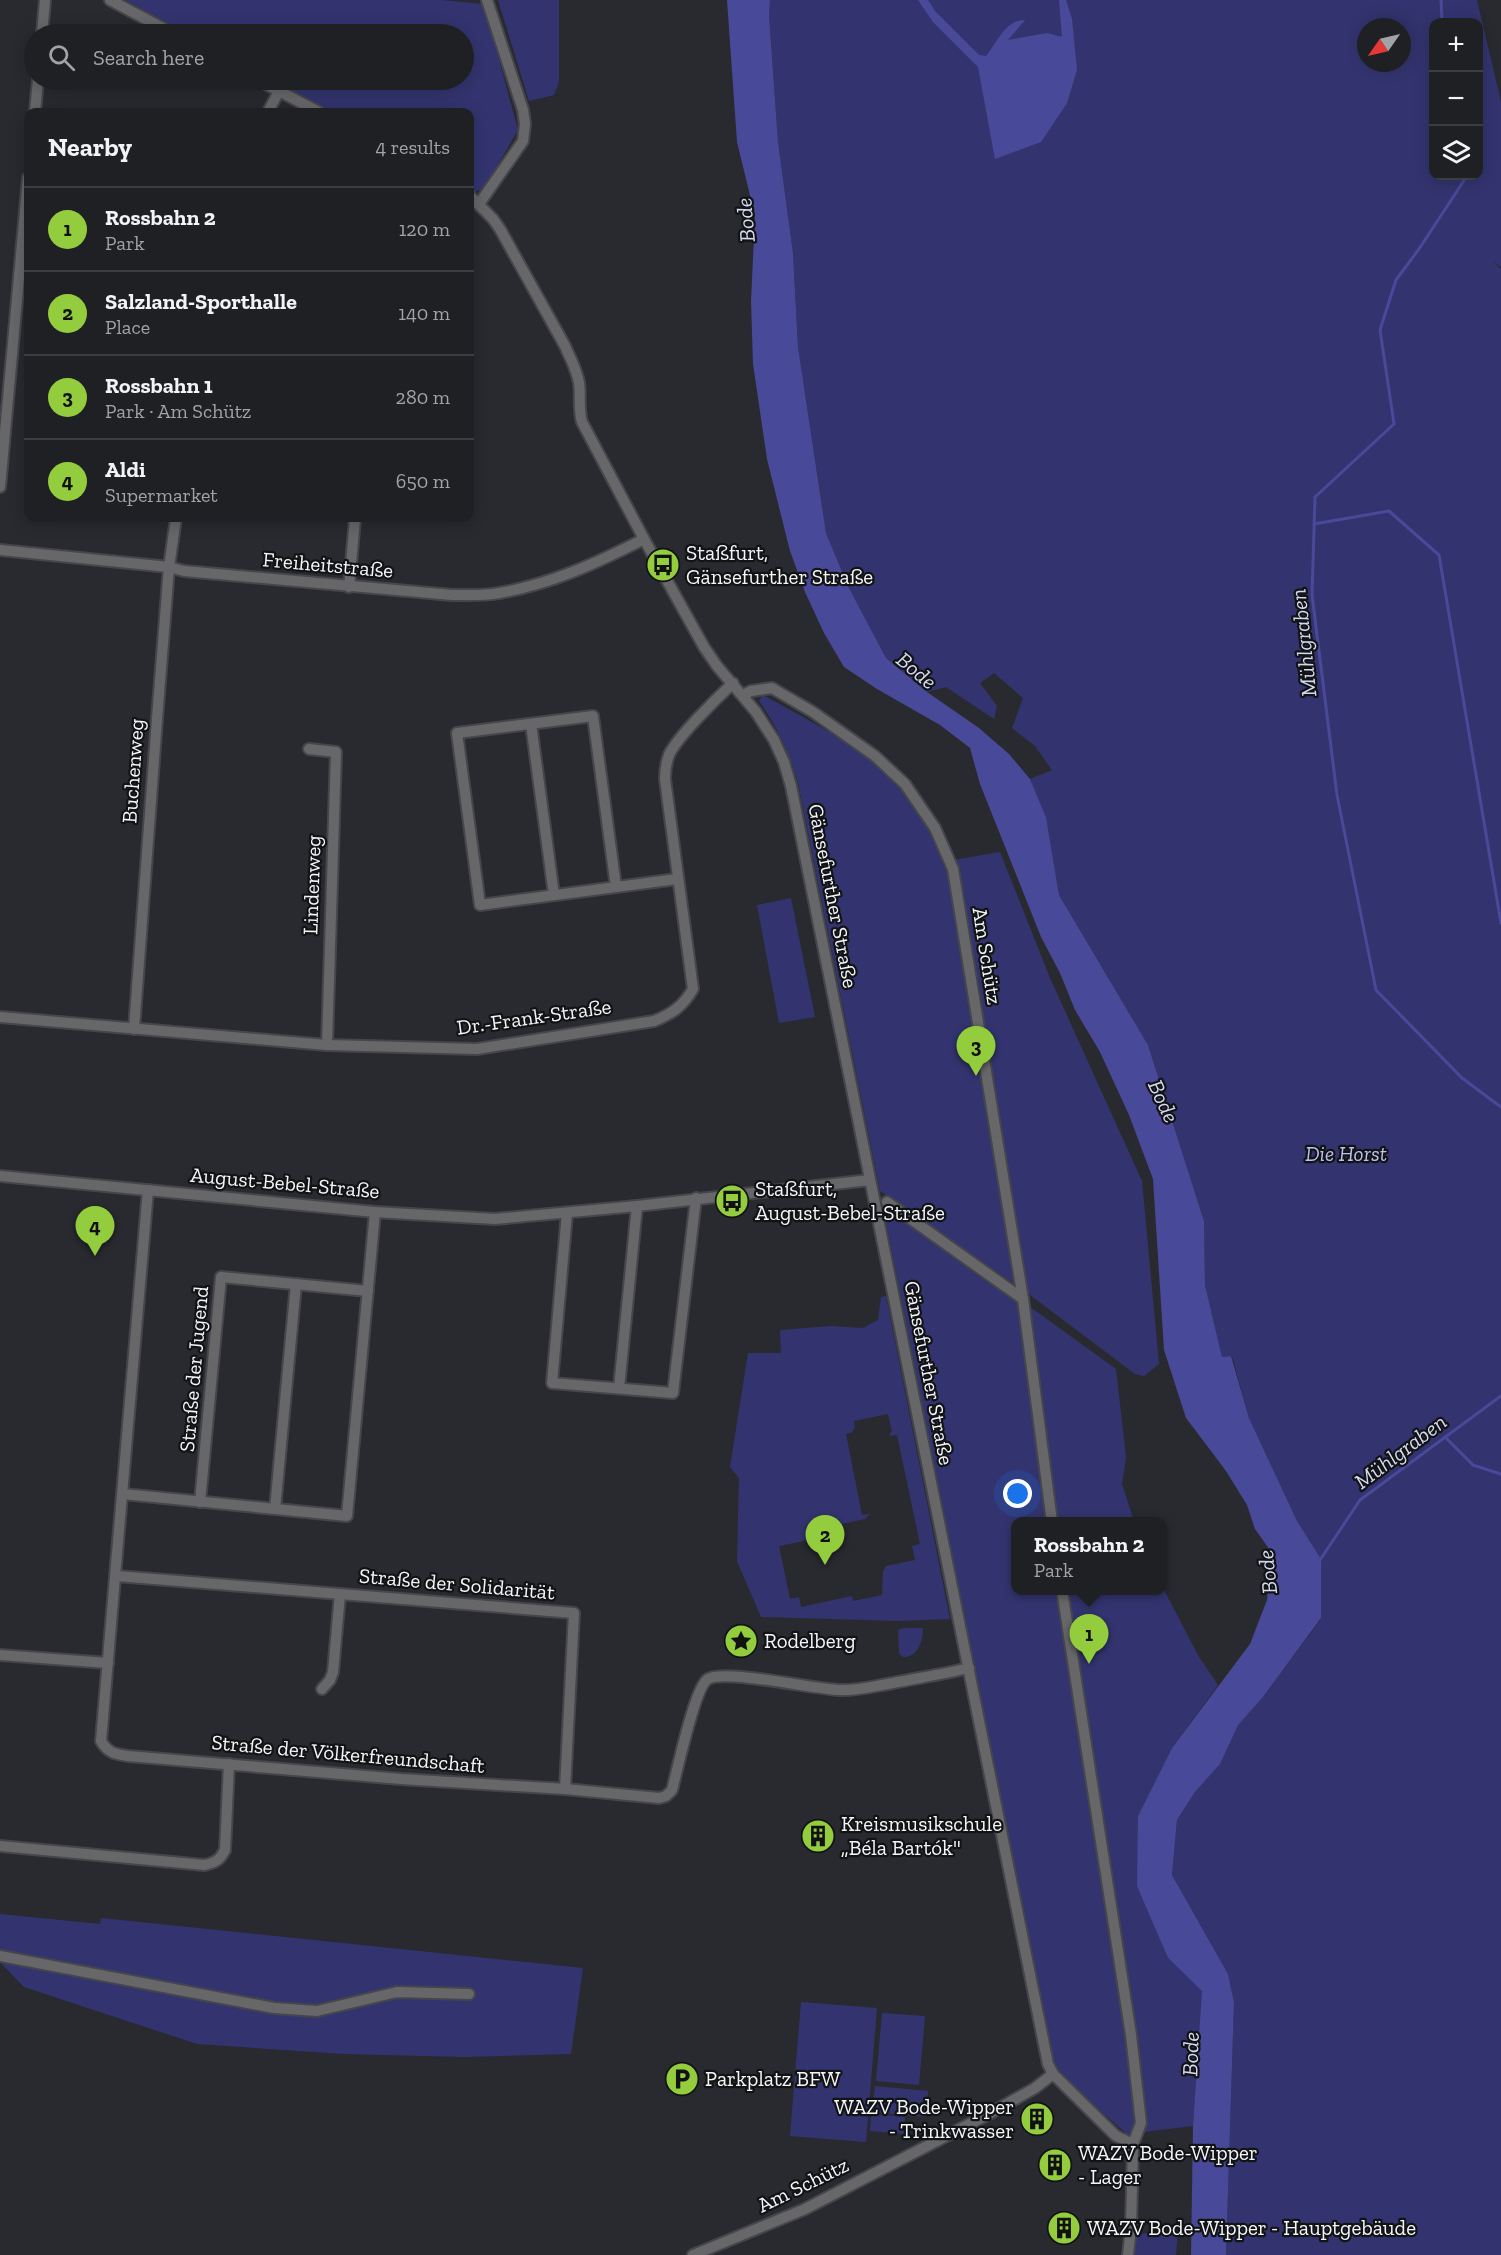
<!DOCTYPE html>
<meta charset="utf-8">
<style>
:root{--surface:#1f2024;--page:#27282c;--text:#f1f3f6;--muted:#a1a3a6;--line:#3c3e41;--accent:#93cd3e}
body{margin:0;font-family:"Zilla Slab",serif;background:var(--page);color:var(--text)}
.controls{position:absolute;right:18px;top:18px;display:grid;overflow:hidden;border-radius:12px;box-shadow:0 3px 15px #0003}
.controls button{width:54px;height:54px;display:grid;place-items:center;padding:0;border:0;border-bottom:2px solid var(--line);background:var(--surface);color:var(--text);font:30px sans-serif}
.compass{position:absolute;left:1357px;top:18px;width:54px;height:54px;border-radius:50%;background:var(--surface);box-shadow:0 3px 15px #0003;rotate:236deg}
.you{position:absolute;left:1018px;top:1494px;width:21px;height:21px;margin:-15px;border:4px solid #fff;border-radius:50%;background:#1a73e8;box-shadow:0 0 0 9px #1a73e833}
.badge{display:grid;place-items:center;width:39px;height:39px;border-radius:50%;background:var(--accent);color:#111;font-size:20px;font-weight:700}
.pin{position:absolute;translate:-50% -50px;filter:drop-shadow(0 2px 3px #0008)}
.pin::after{content:'';position:absolute;top:32px;width:21px;height:18px;background:inherit;clip-path:polygon(0 0,100% 0,50% 100%)}
.popup{position:absolute;left:1011px;top:1517px;width:156px;height:78px;box-sizing:border-box;display:grid;place-content:center;border-radius:12px;background:var(--surface);filter:drop-shadow(0 2px 4px #0005);font-size:20px;white-space:nowrap;color:var(--muted)}
.popup b{font-size:22px;color:var(--text)}
.popup::after{content:'';position:absolute;left:50%;top:100%;margin-left:-12px;border:12px solid transparent;border-top-color:var(--surface)}
.list{margin:0;padding:0;list-style:none}
h2{display:flex;justify-content:space-between;align-items:center;height:78px;margin:0;padding:0 24px;font-size:26px}
h2 small{font-size:20px;font-weight:400;color:var(--muted)}
.list li{display:grid;grid-template-columns:39px 1fr auto;gap:18px;align-items:center;box-sizing:border-box;height:84px;padding:0 24px;border-top:2px solid var(--line)}
.list b{display:block;font-size:22px;white-space:nowrap}
.list p{margin:0;font-size:20px;white-space:nowrap;color:var(--muted)}
.list em{font-size:20px;font-style:normal;color:var(--muted)}
.icon{flex:none;width:33px;height:33px;fill:none;stroke:currentColor;stroke-width:2;stroke-linecap:round;stroke-linejoin:round}
.map{position:relative;flex:none;width:1501px;height:2255px;overflow:hidden}
.search{position:absolute;background:var(--surface);box-shadow:0 3px 15px #0003;left:24px;top:24px;width:450px;height:66px;display:flex;align-items:center;gap:15px;box-sizing:border-box;padding:0 21px;border-radius:33px;color:var(--muted);font-size:22px}
.panel{position:absolute;background:var(--surface);box-shadow:0 3px 15px #0003;left:24px;top:108px;width:450px;height:414px;border-radius:12px}
.map>svg:first-child{display:block}
.green{fill:#33346f;fill-rule:evenodd}
.water{fill:#484999}
.lines{fill:none;stroke-linecap:round;stroke-linejoin:round}
.stream{stroke:#484999;stroke-width:3}
.minor-casing{stroke:#45464c;stroke-width:14}
.minor{stroke:#67676a;stroke-width:10}
.labels{text-anchor:middle;stroke-width:4.5;stroke-linejoin:round;paint-order:stroke}
.poi-label{font-size:21px;fill:#f4f5f9;stroke:#121315;text-anchor:start}
.street-label{font-size:21px;fill:#f4f5f9;stroke:#121315}
.park-label{font-size:21px;font-style:italic;fill:#bcc2ef;stroke:#121315}
.water-label{font-size:22px;font-style:italic;fill:#d5d9f0;stroke:#121315}
</style>
<div class="map">
<svg width="1501" height="2255" viewBox="0 0 1501 2255">
<rect width="100%" height="100%" fill="#292a30"/>
<g class="green">
<path d="M125,0H441L484,4L518,130L484,189L474,192L470,190V112H329L269,80H464V34H188Z"/>
<path d="M498,0H559V82L554,95L529,101Z"/>
<path d="M770,0H1477L1501,102V267L1493,261L1501,269V2255H1226L1234,2002L1228,1974L1172,1875L1177,1820L1195,1792L1220,1764L1237,1725L1263,1697L1321,1619V1559L1297,1521L1249,1418L1232,1356L1222,1357L1205,1285L1204,1221L1148,1045L1059,895L1046,817L1030,779L1052,770L1035,746L1012,728L1023,698L994,673L980,683L997,706L994,719L946,687L927,692L886,658L848,586L826,533L798,347L793,253L778,142L769,15ZM1434,22H1478V176H1434ZM1366,27H1402V63H1366Z"/>
<path d="M763,695C827,730 893,763 933,827C939,837 943,850 948,861L1000,852L1050,978L1142,1181L1159,1364L1144,1376L1135,1374L1026,1292L880,1191L798,783C789,753 777,726 759,701Z"/>
<path d="M791,898L815,1017L779,1023L757,905Z"/>
<path d="M884,1204H888L1116,1369L1126,1457L1122,1484L1134,1521L1016,1522V1590H1162L1163,1588L1199,1657L1218,1685L1172,1748L1138,1816V1886L1168,1958L1203,1991L1193,2126L1127,2134L1061,2077L1054,2066L883,1207Z"/>
<path d="M886,1296L950,1619L900,1621L761,1617L737,1561L739,1478L730,1467L748,1353H781L780,1330L831,1326L863,1328L878,1320L881,1297ZM888,1414L892,1432L890,1433V1436L897,1435L920,1544L912,1546L915,1560L886,1566L883,1571L882,1595L853,1601L852,1596L801,1607L799,1597L790,1599L779,1546L819,1538L818,1529L865,1519L870,1514L862,1515L846,1434L853,1432L852,1430L855,1429L854,1421Z"/>
<path d="M904,1628H923C923,1640 918,1658 903,1657L899,1653L898,1630Z"/>
<path d="M0,1914L100,1924L101,1918L583,1968L571,2054L465,2057L344,2054L197,2044L24,1987L0,1962Z"/>
<path d="M801,2002L877,2008L866,2142L790,2136Z"/>
<path d="M882,2013L925,2016L919,2085L876,2081Z"/>
<path d="M875,2086L928,2091L926,2117L872,2112Z"/>
<path d="M871,2114L905,2117L904,2134L870,2131Z"/>
<path d="M1178,2230L1176,2255H1134L1136,2234Z"/>
</g>
<g class="water">
<path d="M727,0H770L769,15L778,142L793,253L798,347L826,533L848,586L886,658L927,692L979,728L1009,754L1030,779L1046,817L1059,895L1148,1045L1204,1221L1205,1285L1222,1357L1231,1356L1249,1418L1297,1521L1321,1559V1618L1263,1697L1238,1725L1220,1764L1195,1792L1177,1820L1172,1875L1228,1974L1234,2002L1226,2255H1191L1193,2126L1202,1991L1168,1958L1137,1886L1138,1816L1172,1748L1250,1644L1267,1600L1272,1553L1255,1529L1247,1505L1226,1471L1186,1418L1164,1350L1153,1179L1129,1115L1100,1052L1075,1010L1060,973L1041,937L980,784L970,748L940,725L877,689L844,667L824,633L805,592L790,551L767,459L753,364L751,301L755,216L737,142Z"/>
<path d="M918,0H928L935,11L979,55L986,56C997,43 1005,20 1025,20L1008,40L1047,33L1062,37L1059,0H1066L1072,19L1077,70L1067,103L1041,142L995,159L978,67L933,22Z"/>
</g>
<g class="lines">
<g class="stream">
<path d="M1441,0L1442,22"/>
<path d="M1465,176V179L1419,249L1396,280L1380,330L1394,424L1315,497L1312,595L1337,795L1376,990L1462,1078L1501,1107"/>
<path d="M1314,524L1389,511L1439,555L1501,923"/>
<path d="M1445,1437L1473,1465L1501,1474"/>
<path d="M1320,1560L1360,1500L1501,1396"/>
</g>
<g class="minor-casing">
<g id="minor">
<path d="M110,0L174,34"/>
<path d="M42,34L45,0"/>
<path d="M258,80L319,112"/>
<path d="M35,112L38,80"/>
<path d="M268,112L279,91"/>
<path d="M470,196L493,219L500,229L565,346C570,358 577,370 579,383C581,396 578,409 582,422L644,539L704,647L717,666L756,712L774,740L784,762L791,786L1048,2064L1053,2074L1116,2136L1133,2144"/>
<path d="M479,204L523,141L525,124L523,110L487,0"/>
<path d="M0,487L28,178"/>
<path d="M0,550L169,567L184,571L452,595C467,595 484,596 499,593C551,584 597,563 644,539"/>
<path d="M349,587L355,518"/>
<path d="M743,695L751,691L772,688L813,712L875,756L905,784L935,828L953,869L1023,1299L1052,1522"/>
<path d="M531,724L554,895"/>
<path d="M309,749L336,752L327,1045"/>
<path d="M616,887L593,716L457,733L480,905L677,879"/>
<path d="M0,1017L327,1045L477,1049L654,1021C672,1014 683,1006 693,989L665,779C665,771 666,763 669,755C677,737 717,698 733,683"/>
<path d="M134,1029L157,719L169,567L176,518"/>
<path d="M0,1176L375,1212L495,1219L637,1206L870,1180"/>
<path d="M148,1190L101,1741C108,1753 115,1754 128,1756L401,1779L565,1789L659,1798L666,1796L672,1790C677,1772 695,1686 708,1679C724,1669 814,1689 839,1690C857,1691 875,1686 893,1683C918,1678 944,1674 969,1668"/>
<path d="M887,1202L1023,1299"/>
<path d="M567,1213L552,1383L673,1393L696,1198"/>
<path d="M619,1388L637,1206"/>
<path d="M123,1494L347,1516L375,1212"/>
<path d="M200,1502L221,1277L368,1291"/>
<path d="M275,1509L296,1284"/>
<path d="M117,1576L574,1613L565,1789"/>
<path d="M1062,1590L1131,2035L1141,2123L1133,2144L1131,2228L1128,2255"/>
<path d="M0,1655L108,1663"/>
<path d="M322,1689L330,1680L333,1672L340,1594"/>
<path d="M0,1846L204,1865C215,1863 220,1860 225,1850L229,1764"/>
<path d="M0,1956L274,2008L317,2011L397,1992L469,1994"/>
<path d="M693,2255L805,2209L989,2114L1035,2088L1053,2074"/>
</g>
</g>
<use href="#minor" class="minor"/>
</g>
<defs>
<g id="bus-disc" transform="scale(1.725)"><circle r="9.5" fill="#93cd3e" stroke="#121315"/><path d="M-5-6H5V4H4V6H2V4H-2V6H-4V4H-5ZM-3.5-4V0h7V-4ZM-3.5 1.2v1.5H-2V1.2ZM2 1.2v1.5H3.5V1.2Z" fill="#111"/></g>
<g id="sight-disc" transform="scale(1.725)"><circle r="9.5" fill="#93cd3e" stroke="#121315"/><path d="M0-6L1.8-2.2L6-1.7L2.9 1.2L3.7 5.4L0 3.3L-3.7 5.4L-2.9 1.2L-6-1.7L-1.8-2.2Z" fill="#111"/></g>
<g id="building-disc" transform="scale(1.725)"><circle r="9.5" fill="#93cd3e" stroke="#121315"/><path d="M-4-6H4V6H1V3H-1V6H-4ZM-2.5-4.3h1.7v1.8h-1.7ZM.8-4.3h1.7v1.8H.8ZM-2.5-1h1.7V.8h-1.7ZM.8-1h1.7V.8H.8Z" fill="#111"/></g>
<g id="parking-disc" transform="scale(1.725)"><circle r="9.5" fill="#93cd3e" stroke="#121315"/><path d="M-3.5-5.5H1a3.5 3.5 0 0 1 0 7H-1V5.5H-3.5ZM-1-3.4V-.6H.8a1.4 1.4 0 0 0 0-2.8Z" fill="#111"/></g>
</defs>
<g fill-rule="evenodd">
<use href="#bus-disc" x="663" y="565"/>
<use href="#bus-disc" x="732" y="1201"/>
<use href="#sight-disc" x="741" y="1641"/>
<use href="#building-disc" x="818" y="1836"/>
<use href="#parking-disc" x="682" y="2079"/>
<use href="#building-disc" x="1037" y="2119"/>
<use href="#building-disc" x="1055" y="2165"/>
<use href="#building-disc" x="1064" y="2228"/>
</g>
<g class="labels">
<g class="poi-label">
<text x="686" y="560">Staßfurt,<tspan x="686" dy="24">Gänsefurther Straße</tspan></text>
<text x="755" y="1196">Staßfurt,<tspan x="755" dy="24">August-Bebel-Straße</tspan></text>
<text x="764" y="1648">Rodelberg</text>
<text x="841" y="1831">Kreismusikschule<tspan x="841" dy="24">„Béla Bartók"</tspan></text>
<text x="705" y="2086">Parkplatz BFW</text>
<text x="1014" y="2114" text-anchor="end">WAZV Bode-Wipper<tspan x="1014" dy="24">- Trinkwasser</tspan></text>
<text x="1078" y="2160">WAZV Bode-Wipper<tspan x="1078" dy="24">- Lager</tspan></text>
<text x="1087" y="2235">WAZV Bode-Wipper - Hauptgebäude</text>
</g>
<g class="street-label">
<text transform="translate(328 565) rotate(5)" y="7">Freiheitstraße</text>
<text transform="translate(133 771) rotate(-86)" y="7">Buchenweg</text>
<text transform="translate(312 885) rotate(-88)" y="7">Lindenweg</text>
<text transform="translate(833 896) rotate(79)" y="7">Gänsefurther Straße</text>
<text transform="translate(987 956) rotate(81)" y="7">Am Schütz</text>
<text transform="translate(534 1017) rotate(-8)" y="7">Dr.-Frank-Straße</text>
<text transform="translate(285 1183) rotate(5)" y="7">August-Bebel-Straße</text>
<text transform="translate(194 1369) rotate(-85)" y="7">Straße der Jugend</text>
<text transform="translate(929 1373) rotate(79)" y="7">Gänsefurther Straße</text>
<text transform="translate(457 1584) rotate(5)" y="7">Straße der Solidarität</text>
<text transform="translate(348 1754) rotate(5)" y="7">Straße der Völkerfreundschaft</text>
<text transform="translate(803 2185) rotate(-26)" y="7">Am Schütz</text>
</g>
<g class="park-label">
<text x="1346" y="1161">Die Horst</text>
</g>
<g class="water-label">
<text transform="translate(745 220) rotate(-95)" y="8">Bode</text>
<text transform="translate(1303 643) rotate(-96)" y="8">Mühlgraben</text>
<text transform="translate(917 670) rotate(40)" y="8">Bode</text>
<text transform="translate(1164 1101) rotate(65)" y="8">Bode</text>
<text transform="translate(1400 1451) rotate(-37)" y="8">Mühlgraben</text>
<text transform="translate(1267 1572) rotate(-96)" y="8">Bode</text>
<text transform="translate(1190 2054) rotate(-88)" y="8">Bode</text>
</g>
</g>
</svg>
<div class="controls">
<button>+</button>
<button>−</button>
<button><svg class="icon" aria-label="layers" viewBox="0 0 24 24"><path d="M12 4l9 5-9 5-9-5zM3 14l9 5 9-5"/></svg></button>
</div>
<svg class="compass" viewBox="-18 -18 36 36"><path d="M0-13l5 13h-10z" fill="#e53935"/><path d="M0 13l5-13h-10z" fill="#a1a3a6"/></svg>
<div class="you"></div>
<div class="pin badge" style="left:1089px;top:1664px">1</div>
<div class="popup"><b>Rossbahn 2</b>Park</div>
<div class="pin badge" style="left:825px;top:1565px">2</div>
<div class="pin badge" style="left:976px;top:1076px">3</div>
<div class="pin badge" style="left:95px;top:1256px">4</div>
<div class="search"><svg class="icon" aria-label="search" viewBox="0 0 24 24"><circle cx="10" cy="10" r="6"/><path d="M15 15l6 6"/></svg>Search here</div>
<section class="panel">
<h2>Nearby<small>4 results</small></h2>
<ul class="list">
<li><span class="badge">1</span><div><b>Rossbahn 2</b><p>Park</p></div><em>120 m</em></li>
<li><span class="badge">2</span><div><b>Salzland-Sporthalle</b><p>Place</p></div><em>140 m</em></li>
<li><span class="badge">3</span><div><b>Rossbahn 1</b><p>Park · Am Schütz</p></div><em>280 m</em></li>
<li><span class="badge">4</span><div><b>Aldi</b><p>Supermarket</p></div><em>650 m</em></li>
</ul>
</section>
</div>
